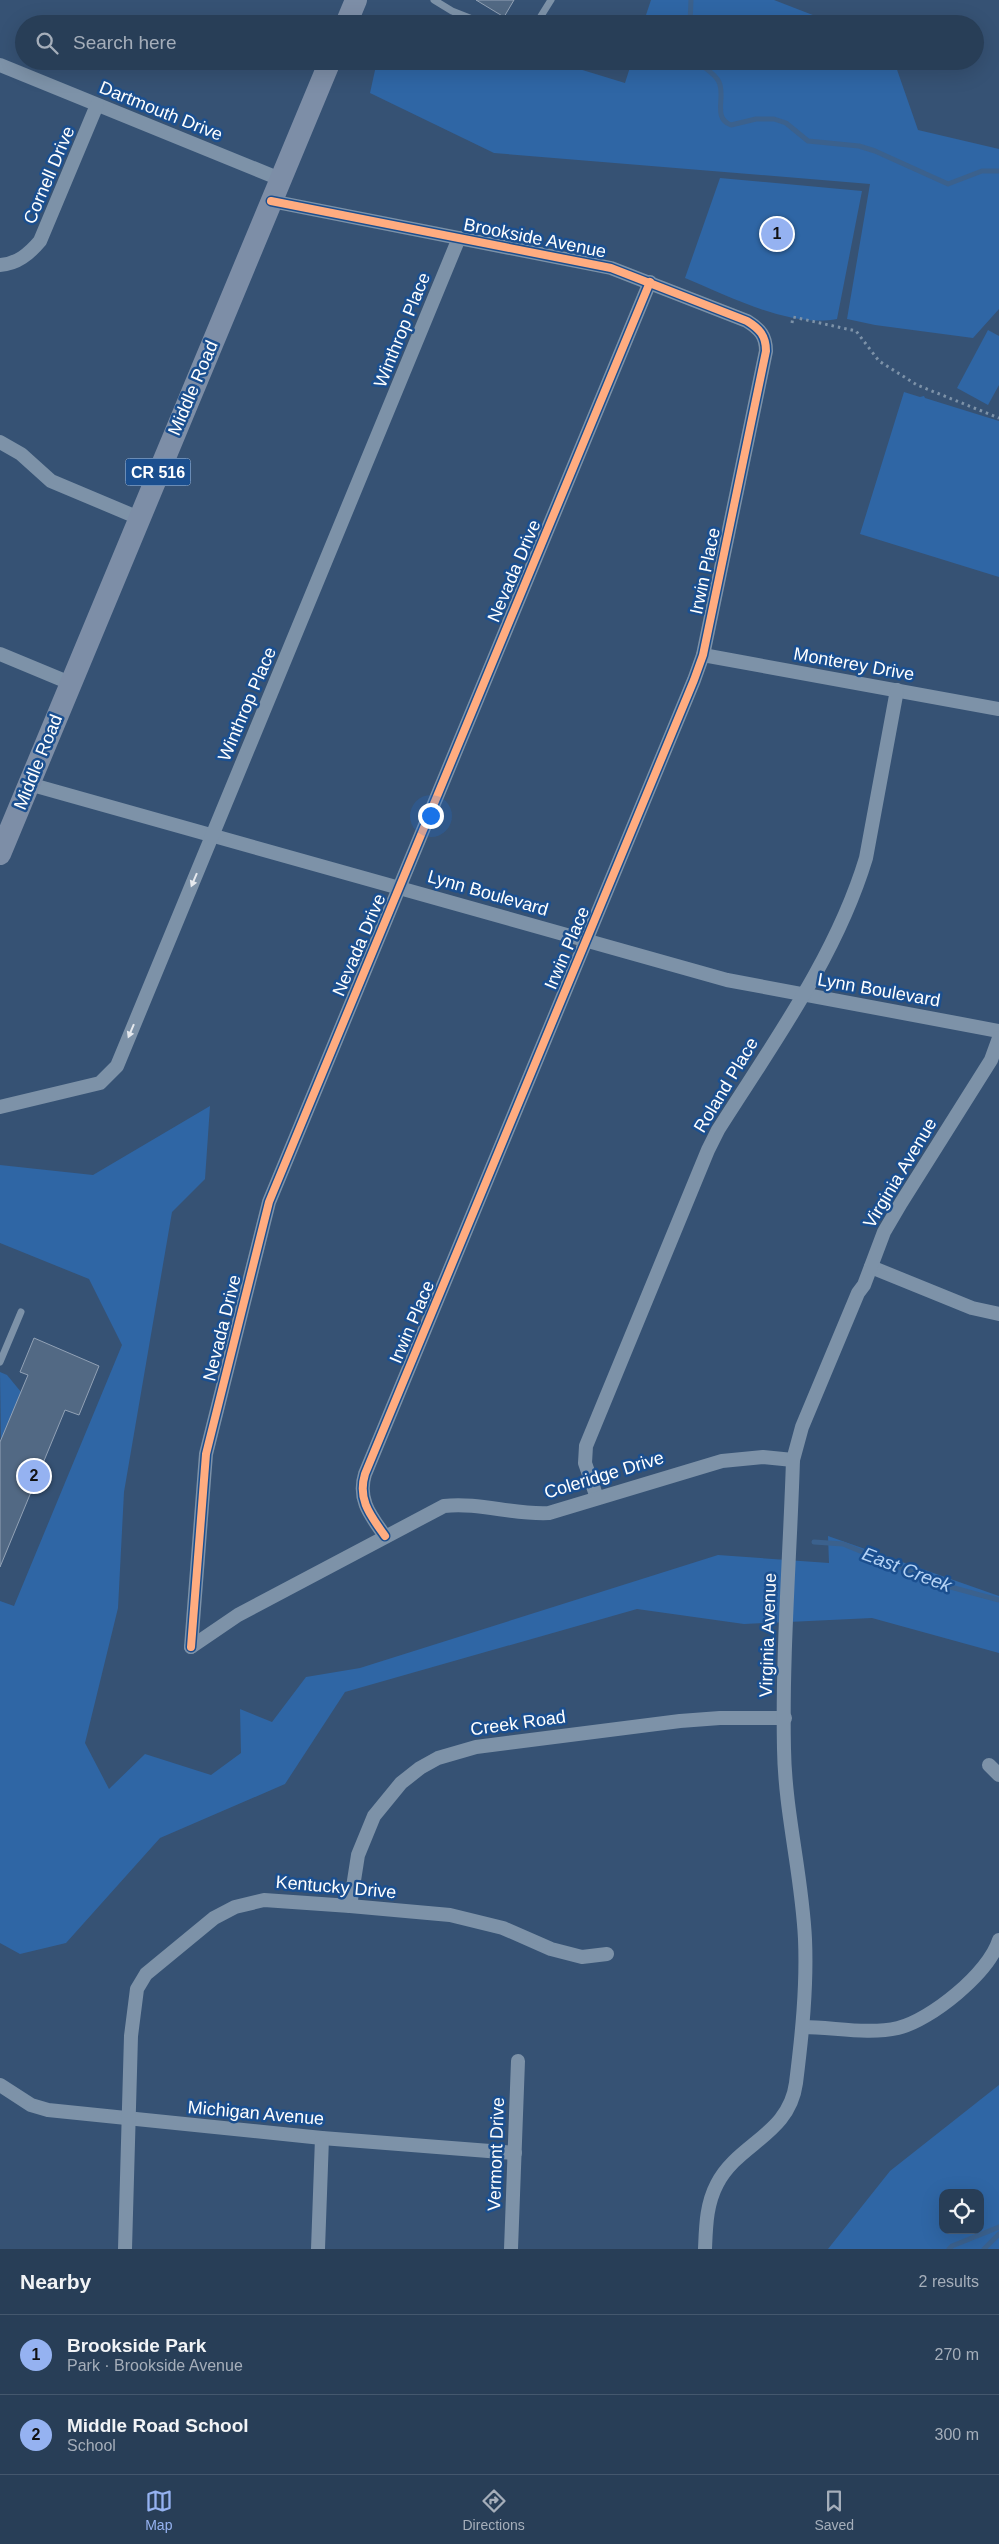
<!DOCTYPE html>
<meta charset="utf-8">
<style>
:root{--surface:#283e57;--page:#344961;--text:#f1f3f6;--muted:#a5aeba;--line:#44576d;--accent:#95b2f1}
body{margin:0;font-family:Helvetica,sans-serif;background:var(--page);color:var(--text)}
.controls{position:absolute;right:15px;bottom:15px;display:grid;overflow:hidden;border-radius:10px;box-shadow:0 5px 20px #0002}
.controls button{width:45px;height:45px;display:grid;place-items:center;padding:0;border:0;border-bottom:1px solid var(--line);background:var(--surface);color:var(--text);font:25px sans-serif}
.you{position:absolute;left:430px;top:815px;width:18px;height:18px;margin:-12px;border:4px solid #fff;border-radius:50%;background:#1a73e8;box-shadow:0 0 0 8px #1a73e833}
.badge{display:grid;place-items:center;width:32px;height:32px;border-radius:50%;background:var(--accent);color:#111;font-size:16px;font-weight:700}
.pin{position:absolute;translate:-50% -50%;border:2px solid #fff;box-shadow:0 1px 5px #0006}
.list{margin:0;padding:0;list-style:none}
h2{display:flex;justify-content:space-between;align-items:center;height:65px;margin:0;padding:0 20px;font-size:21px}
h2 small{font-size:16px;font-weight:400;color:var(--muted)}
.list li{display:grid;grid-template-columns:32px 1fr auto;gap:15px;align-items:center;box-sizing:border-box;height:80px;padding:0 20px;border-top:1px solid var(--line)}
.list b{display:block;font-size:19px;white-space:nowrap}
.list p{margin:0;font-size:16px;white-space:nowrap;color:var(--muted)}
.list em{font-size:16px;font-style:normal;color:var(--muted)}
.icon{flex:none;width:28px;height:28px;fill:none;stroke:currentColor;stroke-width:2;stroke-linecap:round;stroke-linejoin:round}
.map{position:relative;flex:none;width:999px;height:2249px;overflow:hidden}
.search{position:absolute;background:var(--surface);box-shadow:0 5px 20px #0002;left:15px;right:15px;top:15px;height:55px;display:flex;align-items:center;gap:12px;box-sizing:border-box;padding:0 18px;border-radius:28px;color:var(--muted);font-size:19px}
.sheet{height:225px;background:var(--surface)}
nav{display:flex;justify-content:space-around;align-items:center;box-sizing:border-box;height:70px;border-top:1px solid var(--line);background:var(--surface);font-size:14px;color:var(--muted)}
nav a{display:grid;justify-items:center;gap:2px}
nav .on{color:var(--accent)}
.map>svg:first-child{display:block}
.green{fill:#2f66a5;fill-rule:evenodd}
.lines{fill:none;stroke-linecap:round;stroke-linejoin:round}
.stream{stroke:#3b618d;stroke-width:5}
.building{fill:#526984;stroke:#92a2b6}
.path{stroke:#7d92a8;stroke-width:3;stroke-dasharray:2.5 4;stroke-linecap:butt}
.lane{stroke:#7d92a8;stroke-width:7}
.street{stroke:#7d92a8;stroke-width:14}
.primary{stroke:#7d8ea7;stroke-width:22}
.cycleway-casing{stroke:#1b4f8f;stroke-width:11}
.cycleway{stroke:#ffac80;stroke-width:8}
.oneway{fill:#e5e9ee}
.labels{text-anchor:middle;stroke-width:5;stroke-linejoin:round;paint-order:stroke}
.shield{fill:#1b4f8f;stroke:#bbcadd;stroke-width:1}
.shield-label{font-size:16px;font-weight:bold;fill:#fff}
.street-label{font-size:18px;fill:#fff;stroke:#1b4f8f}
.water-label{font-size:19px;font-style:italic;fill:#b5d3f5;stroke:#1b4f8f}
</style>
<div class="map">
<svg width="999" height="2249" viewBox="0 0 999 2249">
<rect width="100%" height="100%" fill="#365274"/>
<g class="green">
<path d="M651,0H774L836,24H643Z"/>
<path d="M377,61H553L625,83L632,61H894L918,130L999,149V309L973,338L875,325L847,319L870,184L494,153L370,93Z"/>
<path d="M720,178L862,191L837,319C789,328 729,296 685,278Z"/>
<path d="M988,330L999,336V385L988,405L957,388Z"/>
<path d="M904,392L920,397L924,396L925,398L999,421V577L860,534Z"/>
<path d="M210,1106L205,1179L172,1212L124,1492L118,1608L85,1743L109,1789L145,1754L211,1775L241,1753L240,1709L272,1722L306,1677L360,1668L718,1555L829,1563L828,1536L999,1596V1653L872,1618L744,1624L637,1609L345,1692L285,1784L160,1838L66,1943L20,1954L0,1943V1601L14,1606L122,1345L89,1279L0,1243V1165L93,1175Z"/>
<path d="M0,1372L7,1375L21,1392L1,1441Z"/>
<path d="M999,2085V2249H828L890,2171ZM943,2193H980V2230H943Z"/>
</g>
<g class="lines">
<g class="stream">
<path d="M690,24L691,0"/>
<path d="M696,61C704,68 715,73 719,82C726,97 712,118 731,125L756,119H774L786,123L808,141L859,146L875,151L948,184L982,171H999"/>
<path d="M814,1542L843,1544L943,1585L999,1600"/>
<path d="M949,2249L952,2246L999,2227"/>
<path d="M984,2249L999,2234"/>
</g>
</g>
<g class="building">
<path d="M476,0H514L504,17Z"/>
<path d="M34,1338L99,1366L79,1415L65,1410L0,1567V1442L28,1375L20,1372Z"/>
</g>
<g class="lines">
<path class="path" d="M792,323L793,317L856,331L879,361L917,385L999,418"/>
<g class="lane">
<path d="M434,0L452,11L485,24"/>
<path d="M536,24L551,0"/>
<path d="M0,1362L21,1312"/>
</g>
<g class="street">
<path d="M0,65L280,179"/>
<path d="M271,201L611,268L747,321C760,329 766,336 766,351L703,655L694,680L365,1474C357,1500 371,1516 385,1536"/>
<path d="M0,265C17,264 29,254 40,241L97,105"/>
<path d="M0,442L21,454L51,481L139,518"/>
<path d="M0,654L70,683"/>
<path d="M703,655L999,709"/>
<path d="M29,784L727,980L999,1031"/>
<path d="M0,1107L100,1083L117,1066L459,238"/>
<path d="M871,1267L972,1308L999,1314"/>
<path d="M597,1498L585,1463L586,1446L708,1150L718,1130C773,1043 836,957 866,858L897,690"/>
<path d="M191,1647L206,1454L269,1202L650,282"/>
<path d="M191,1647L238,1615L444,1506C479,1502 514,1515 549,1513L722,1461L763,1457L793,1460"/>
<path d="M989,1765L999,1775"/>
<path d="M350,1906L358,1855L374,1816L401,1783L420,1768L438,1758L476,1747L680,1721L720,1718H785"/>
<path d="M803,2027C833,2027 868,2035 898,2028C931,2020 989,1973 999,1940"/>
<path d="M0,2085L31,2105L48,2110L322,2138L515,2153"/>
<path d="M125,2249L131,2036L137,1989L146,1974L214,1918L235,1907L264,1900L350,1906L450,1915L503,1928L551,1949L582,1957L607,1954"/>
<path d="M318,2249L322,2138"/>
<path d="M511,2249L518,2061"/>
<path d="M705,2249C706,2227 706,2205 717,2184C738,2143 789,2135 796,2083C802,2035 807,1987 805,1939C802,1875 785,1813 784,1749C782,1653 790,1556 793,1460L802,1427L858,1293L864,1285L884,1232L901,1203L991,1060L999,1038"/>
</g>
<g class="primary">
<path d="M346,24L356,0"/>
<path d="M0,854L330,61"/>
</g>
<g class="cycleway-casing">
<g id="cycleway">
<path d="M271,201L611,268L747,321C760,329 766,336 766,351L703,655L694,680L365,1474C357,1500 371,1516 385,1536"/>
<path d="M191,1647L206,1454L269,1202L650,282"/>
</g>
</g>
<use href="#cycleway" class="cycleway"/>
</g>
<defs><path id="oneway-solid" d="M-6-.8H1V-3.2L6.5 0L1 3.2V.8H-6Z" transform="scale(1.25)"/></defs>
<g class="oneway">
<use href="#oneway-solid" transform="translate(194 880) rotate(113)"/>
<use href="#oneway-solid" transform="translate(131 1031) rotate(113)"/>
</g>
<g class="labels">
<rect class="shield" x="125.5" y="458.5" width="65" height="27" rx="4"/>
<g class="shield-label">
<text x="158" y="478">CR 516</text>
</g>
<g class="street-label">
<text transform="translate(161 111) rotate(22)" y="6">Dartmouth Drive</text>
<text transform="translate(49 175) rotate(-67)" y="6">Cornell Drive</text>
<text transform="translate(535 238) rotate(11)" y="6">Brookside Avenue</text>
<text transform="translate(402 330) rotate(-68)" y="6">Winthrop Place</text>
<text transform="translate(193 388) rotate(-67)" y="6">Middle Road</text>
<text transform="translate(514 571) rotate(-67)" y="6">Nevada Drive</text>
<text transform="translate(705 571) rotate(-78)" y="6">Irwin Place</text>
<text transform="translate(854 664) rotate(10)" y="6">Monterey Drive</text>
<text transform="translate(247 704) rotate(-67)" y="6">Winthrop Place</text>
<text transform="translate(38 762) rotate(-68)" y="6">Middle Road</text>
<text transform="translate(488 893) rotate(16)" y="6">Lynn Boulevard</text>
<text transform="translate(359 945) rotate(-67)" y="6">Nevada Drive</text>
<text transform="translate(567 948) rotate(-67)" y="6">Irwin Place</text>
<text transform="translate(879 990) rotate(10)" y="6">Lynn Boulevard</text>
<text transform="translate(726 1085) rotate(-59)" y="6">Roland Place</text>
<text transform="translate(900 1173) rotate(-59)" y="6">Virginia Avenue</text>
<text transform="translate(412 1322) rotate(-67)" y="6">Irwin Place</text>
<text transform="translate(222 1328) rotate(-76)" y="6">Nevada Drive</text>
<text transform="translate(604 1475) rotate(-17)" y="6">Coleridge Drive</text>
<text transform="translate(768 1635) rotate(-88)" y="6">Virginia Avenue</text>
<text transform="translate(518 1723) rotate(-8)" y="6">Creek Road</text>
<text transform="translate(336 1887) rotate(5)" y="6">Kentucky Drive</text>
<text transform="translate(256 2113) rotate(5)" y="6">Michigan Avenue</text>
<text transform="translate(496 2154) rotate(-88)" y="6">Vermont Drive</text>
</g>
<g class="water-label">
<text transform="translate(907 1569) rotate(21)" y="7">East Creek</text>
</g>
</g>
</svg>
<div class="controls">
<button><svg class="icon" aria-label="locate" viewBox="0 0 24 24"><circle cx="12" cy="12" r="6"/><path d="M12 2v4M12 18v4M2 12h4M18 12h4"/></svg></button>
</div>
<div class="you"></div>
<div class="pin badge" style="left:777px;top:234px">1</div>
<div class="pin badge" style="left:34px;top:1476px">2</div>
<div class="search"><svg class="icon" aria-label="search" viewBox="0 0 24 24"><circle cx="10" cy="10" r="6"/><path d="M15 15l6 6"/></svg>Search here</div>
</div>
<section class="sheet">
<h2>Nearby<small>2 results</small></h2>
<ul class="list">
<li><span class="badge">1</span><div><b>Brookside Park</b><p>Park · Brookside Avenue</p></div><em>270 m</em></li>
<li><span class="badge">2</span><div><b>Middle Road School</b><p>School</p></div><em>300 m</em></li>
</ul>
</section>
<nav>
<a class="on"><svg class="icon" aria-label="map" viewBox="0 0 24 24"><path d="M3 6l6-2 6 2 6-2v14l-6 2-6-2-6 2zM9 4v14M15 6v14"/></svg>Map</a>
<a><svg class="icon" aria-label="directions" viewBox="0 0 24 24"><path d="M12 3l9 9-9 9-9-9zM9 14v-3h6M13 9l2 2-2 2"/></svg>Directions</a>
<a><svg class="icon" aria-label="saved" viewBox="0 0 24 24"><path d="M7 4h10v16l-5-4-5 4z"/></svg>Saved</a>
</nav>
